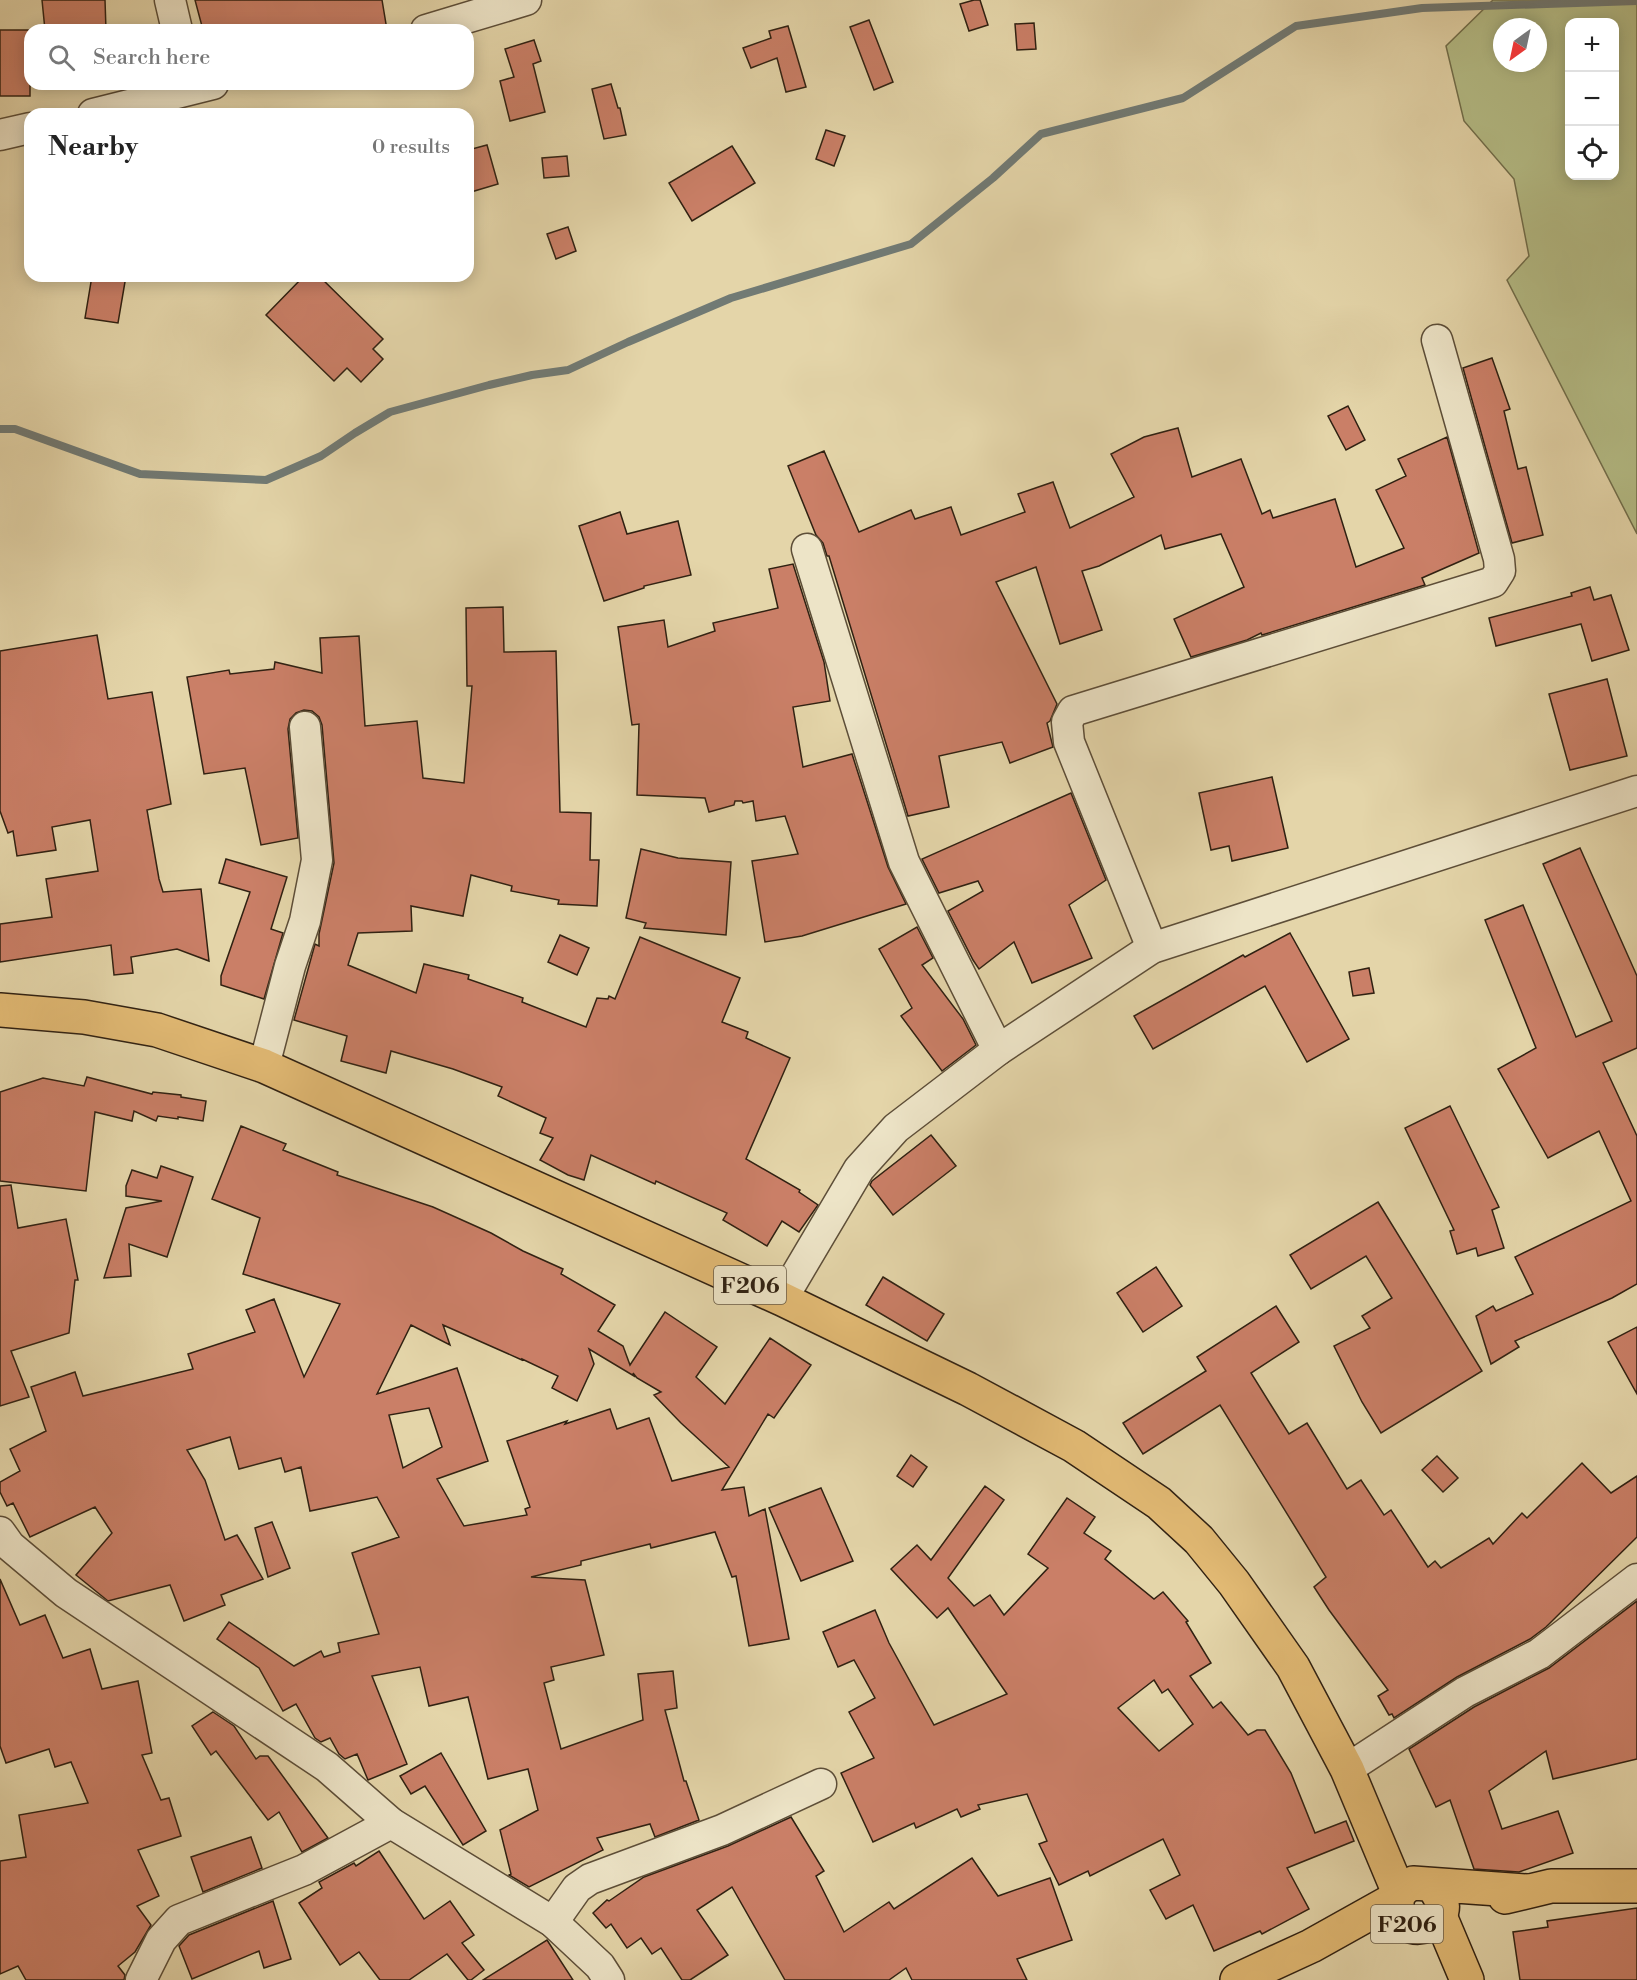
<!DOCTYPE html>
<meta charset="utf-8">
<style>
:root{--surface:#fff;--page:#f2f2f2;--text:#222;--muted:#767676;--line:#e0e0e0}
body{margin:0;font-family:"Libre Bodoni",serif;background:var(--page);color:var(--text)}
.controls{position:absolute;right:18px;top:18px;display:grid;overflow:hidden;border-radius:12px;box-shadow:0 3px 15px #0003}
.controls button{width:54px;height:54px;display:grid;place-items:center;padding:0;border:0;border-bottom:2px solid var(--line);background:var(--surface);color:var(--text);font:30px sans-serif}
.compass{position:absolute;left:1493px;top:18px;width:54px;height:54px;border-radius:50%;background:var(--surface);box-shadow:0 3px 15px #0003;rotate:213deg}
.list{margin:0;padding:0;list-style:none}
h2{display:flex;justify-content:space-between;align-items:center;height:78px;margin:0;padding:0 24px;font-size:26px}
h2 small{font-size:20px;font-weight:400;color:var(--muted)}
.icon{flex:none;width:33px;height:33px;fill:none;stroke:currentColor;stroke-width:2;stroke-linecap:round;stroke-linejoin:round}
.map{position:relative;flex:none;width:1637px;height:1980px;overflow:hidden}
.search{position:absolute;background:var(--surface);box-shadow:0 3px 15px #0003;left:24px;top:24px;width:450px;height:66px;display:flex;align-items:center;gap:15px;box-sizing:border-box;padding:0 21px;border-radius:18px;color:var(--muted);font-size:22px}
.panel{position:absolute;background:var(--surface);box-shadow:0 3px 15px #0003;left:24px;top:108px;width:450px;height:174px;border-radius:18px}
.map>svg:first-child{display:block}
.green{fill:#b5bd87;stroke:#726f4c;stroke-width:1.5;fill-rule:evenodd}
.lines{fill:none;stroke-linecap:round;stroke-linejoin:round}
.stream{stroke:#717a74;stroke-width:8}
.building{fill:#ca7f67;stroke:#302112;stroke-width:1.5;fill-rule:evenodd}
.minor-casing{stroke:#5d4e38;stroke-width:33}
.major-casing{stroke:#302112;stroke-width:36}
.minor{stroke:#ede4c7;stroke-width:30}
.major{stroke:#e2ba74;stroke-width:33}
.labels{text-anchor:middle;stroke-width:5;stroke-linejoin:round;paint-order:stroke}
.shield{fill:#ede4c7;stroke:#695c48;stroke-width:1.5}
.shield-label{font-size:22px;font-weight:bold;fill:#302112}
</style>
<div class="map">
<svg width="1637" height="1980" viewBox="0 0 1637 1980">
<rect width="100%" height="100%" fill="#e4d5a9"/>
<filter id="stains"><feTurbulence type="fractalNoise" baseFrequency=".00333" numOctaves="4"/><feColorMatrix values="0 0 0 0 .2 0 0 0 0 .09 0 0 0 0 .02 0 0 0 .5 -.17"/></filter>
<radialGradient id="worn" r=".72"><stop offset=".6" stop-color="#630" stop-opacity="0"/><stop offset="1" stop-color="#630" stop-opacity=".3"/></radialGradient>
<path class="green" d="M1493,0H1637V534L1507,280L1529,256L1514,179L1464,121L1446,46ZM1570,22H1614V176H1570ZM1502,27H1538V63H1502Z"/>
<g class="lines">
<path class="stream" d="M0,429H15L140,474L266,480L321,456L355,433L390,412L489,385L532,375L568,370L628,342L731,298L911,244L993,178L1041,134L1183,98L1296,26L1422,8L1637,1"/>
</g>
<g class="building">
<path d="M42,0H105L106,30H45Z"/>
<path d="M195,0H382L387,30H203Z"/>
<path d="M974,0H980L988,25L969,31L960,4Z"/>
<path d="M869,20L893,82L874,90L850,27Z"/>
<path d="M1034,23L1036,49L1017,50L1015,24Z"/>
<path d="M788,26L806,87L786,92L777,58L751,68L743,48L771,38L769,31Z"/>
<rect x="0" y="30" width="30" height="66"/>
<path d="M534,40L541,61L533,64L545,112L510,121L500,81L514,77L505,49Z"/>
<path d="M611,84L618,108H620L626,135L604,139L592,89Z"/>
<path d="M826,130L845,136L834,166L816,159Z"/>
<path d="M487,145L498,184L471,192L468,181V150Z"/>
<path d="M732,146L755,183L692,221L669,183Z"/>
<path d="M567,156L569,176L544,178L542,158Z"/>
<path d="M568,227L576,251L556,259L547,234Z"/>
<path d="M92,276H126L118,323L85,318Z"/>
<path d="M304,276H319L383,339L373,349L383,359L361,382L347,368L334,381L266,315Z"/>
<path d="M1492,358L1510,409L1504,411L1518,469L1526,467L1543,535L1512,543L1463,368Z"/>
<path d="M1348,406L1365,440L1346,450L1328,416Z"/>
<path d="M1178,428L1192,477L1241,459L1262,514L1270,510L1273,518L1335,499L1356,567L1404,548L1376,490L1406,476L1398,459L1447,437L1479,553L1422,578L1425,585L1262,635L1261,633L1247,640L1191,657L1174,619L1244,587L1221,534L1165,549L1161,535L1099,566L1082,571L1102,630L1060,644L1036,567L996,582L1057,704L1050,721L1047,723L1053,747L1010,763L1002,742L939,756L949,807L908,816L829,556H827L823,543L816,535L788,466L824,451L859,532L911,510L915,519L951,507L961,535L1025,512L1018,494L1053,482L1070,528L1134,497L1111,454L1144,437Z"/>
<path d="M620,512L627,534L678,521L691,575L644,586V588L604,601L579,526Z"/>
<path d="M793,564L824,662L830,701L793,707L803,767L852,754L888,867L906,904L802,936L765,942L752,861L798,854L785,816L756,821L753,801L743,803L742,801H735L734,805L709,812L705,798L637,795L639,724L632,725L618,627L664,620L668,647L715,631L713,623L778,608L769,569Z"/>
<path d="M1590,587L1594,600L1611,595L1629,650L1592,661L1581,624L1496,646L1489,618L1572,596L1571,593Z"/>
<path d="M503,607L504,652L556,651L560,812L591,813L590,860H599L597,906L558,904L559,900L511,891L512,886L471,875L463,916L411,906L412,931L358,933L348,965L416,993L424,964L469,975L468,979L523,998L522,1002L586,1027L597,998L608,999L609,996L615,999L640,937L740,978L722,1022L748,1032L746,1038L790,1058L746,1159L800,1190L799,1192L818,1205L799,1232L782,1221L767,1246L723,1220L727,1213L656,1181L655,1184L591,1155L584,1180L568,1175L540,1160L553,1138L540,1133L546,1118L498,1096L502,1087L453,1069L391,1051L386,1073L341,1061L347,1036L294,1020L315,944L319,946V934L334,863L322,725L319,717L312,711L304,710L296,713L290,719L288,729L298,838L261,845L245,768L204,774L187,677L229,670L230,674L274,669L275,662L322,673L320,638L359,636L365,726L417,721L423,778L464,783L472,686H467L466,608Z"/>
<path d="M97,635L108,699L152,692L171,804L147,810L159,879L163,892L201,889L209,961L177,949L131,957L133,973L114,975L111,945L0,962V924L52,917L46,879L98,871L90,820L52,827L56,850L17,856L13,831L8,833L0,811V651Z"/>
<path d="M1607,679L1627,756L1570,770L1549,694Z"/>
<path d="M1272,777L1288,848L1232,861L1229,846L1211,850L1199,793Z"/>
<path d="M1071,793L1106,880L1069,905L1092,958L1032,983L1014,942L979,969L973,960L948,911L983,891L978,881L939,893L922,859Z"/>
<path d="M1580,848L1637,976V1048L1603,1063L1637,1136V1284L1612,1298L1515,1341L1519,1347L1491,1364L1476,1316L1493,1306L1496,1311L1533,1294L1515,1257L1631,1201L1599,1131L1548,1158L1498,1069L1536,1048L1485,920L1523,905L1576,1037L1612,1021L1543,864Z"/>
<path d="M641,849L678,858L731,862L726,935L644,928L646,923L626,918Z"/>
<path d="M226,859L287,877L271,929L283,933L264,999L221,985V976L250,892L219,883Z"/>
<path d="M917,927L933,958L922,965L963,1019L976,1045L942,1071L901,1016L912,1008L879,949Z"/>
<path d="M1290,933L1349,1039L1307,1062L1265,986L1153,1049L1134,1016L1243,955L1245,957Z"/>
<path d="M560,935L589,948L577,975L548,962Z"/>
<path d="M1369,968L1374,993L1353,996L1349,972Z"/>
<path d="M87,1077L152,1094L153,1092L181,1095V1097L206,1101L203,1121L178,1117V1119L158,1116L156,1121L134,1111L132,1121L95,1112L86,1191L0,1181V1092L43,1078L84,1086Z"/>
<path d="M1450,1106L1499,1207L1492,1210L1504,1248L1478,1256L1476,1248L1457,1254L1450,1231L1454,1230L1405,1128Z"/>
<path d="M241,1126L286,1144L283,1150L338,1172L337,1175L433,1207L491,1233L523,1251L563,1269L561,1274L615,1305L598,1331L623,1346L630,1365L665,1312L717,1347L696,1377L725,1404L770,1338L811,1365L774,1418L768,1414L722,1490L744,1487L749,1516L765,1509L789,1639L749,1646L736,1576L732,1577L715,1532L651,1548L650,1544L581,1561V1565L531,1577L585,1580L604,1655L551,1667L554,1680L544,1683L561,1749L643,1720L638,1674L673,1671L677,1708L665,1710L684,1781H686L699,1820L655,1837L650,1824L597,1838L603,1850L529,1887L509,1875L511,1874L500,1830L538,1810L528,1769L488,1779L468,1697L429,1706L420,1667L372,1676L407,1764L368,1780L357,1754L345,1759L339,1754L330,1738L321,1742L315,1738L296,1704L283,1711L259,1668L217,1639L229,1622L294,1666L321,1651L324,1657L340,1652L338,1643L379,1634L352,1553L399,1537L377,1497L310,1511L301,1467L285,1472L281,1458L239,1469L230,1437L187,1450L205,1480L225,1540L237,1535L263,1579L221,1595L225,1605L184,1621L170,1585L108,1601L76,1575L112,1533L95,1507L30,1537L13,1503L7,1506L0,1492V1482L20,1471L10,1449L46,1431L31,1387L75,1372L83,1396L193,1369L188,1354L255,1332L246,1310L274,1299L304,1377L340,1304L243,1274L260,1218L212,1199ZM411,1325L450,1345L443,1325L522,1360V1359L558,1376L552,1388L577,1401L594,1364L589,1349L634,1376L633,1373L637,1378L661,1392L654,1395L681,1423L729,1467L672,1481L649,1418L617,1429L610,1409L565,1424L567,1421L507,1441L530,1507L525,1509L527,1515L464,1526L437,1479L488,1461L457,1368L377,1394ZM429,1408L442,1447L403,1468L389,1415Z"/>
<path d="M931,1135L956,1166L893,1215L870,1185L872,1181Z"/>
<path d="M161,1166L193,1177L167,1257L129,1244L131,1276L104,1278L126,1208L162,1201L126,1196V1186L132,1170L157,1178Z"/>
<path d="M11,1185L18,1228L66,1219L78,1280H75L69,1333L11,1351L29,1397L0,1406V1186Z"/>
<path d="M1378,1202L1482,1371L1381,1433L1362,1402L1334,1346L1370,1328L1362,1316L1392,1298L1366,1256L1311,1289L1290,1255Z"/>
<path d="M1156,1267L1182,1306L1143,1332L1117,1293Z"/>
<path d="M883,1277L944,1314L927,1341L866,1305Z"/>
<path d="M1276,1306L1299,1342L1251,1373L1289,1434L1307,1423L1347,1489L1361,1480L1384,1515L1391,1510L1428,1567L1435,1561L1441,1568L1489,1538L1493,1544L1522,1513L1527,1518L1582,1463L1611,1493L1637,1476V1537L1546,1627L1530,1639L1457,1677L1394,1718L1392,1714L1389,1715L1378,1696L1388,1690L1329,1610L1314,1587L1326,1577L1220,1405L1143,1454L1123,1423L1206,1371L1197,1357Z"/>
<path d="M1637,1327V1394L1608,1342Z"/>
<path d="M911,1455L927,1467L913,1487L897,1476Z"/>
<path d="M1437,1456L1458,1478L1443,1492L1422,1470Z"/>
<path d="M985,1486L1004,1500L948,1578L974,1606L990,1595L1004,1615L1048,1568L1028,1554L1067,1498L1095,1517L1084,1533L1111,1551L1105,1559L1154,1599L1163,1592L1188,1621L1186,1622L1211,1663L1190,1676L1213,1708L1221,1702L1248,1735L1257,1730H1265L1291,1773L1315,1833L1346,1821L1354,1841L1287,1868L1309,1909L1262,1934L1260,1931L1214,1951L1193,1905L1166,1919L1150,1890L1180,1875L1163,1839L1090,1876L1088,1871L1059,1885L1039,1844L1047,1841L1027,1794L978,1805L980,1809L961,1817L957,1809L916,1828L914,1823L873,1842L841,1773L874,1758L849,1712L875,1698L854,1660L838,1667L823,1632L875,1610L889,1643L934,1725L1007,1694L948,1608L937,1618L891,1569L917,1545L931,1560ZM1154,1680L1162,1693L1168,1689L1193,1724L1159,1751L1118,1708Z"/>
<path d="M821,1488L853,1561L801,1581L769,1508Z"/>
<path d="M272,1522L290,1568L268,1577L255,1528Z"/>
<path d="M0,1579L20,1625L45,1615L63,1658L90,1649L102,1689L138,1681L152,1753L142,1755L161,1800L169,1798L181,1836L138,1850L159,1896L137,1906L151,1925L135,1952L118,1966L125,1975L124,1980H26L18,1966L0,1974V1861L26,1857L19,1815L88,1803L71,1762L55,1767L49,1749L6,1763L0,1746Z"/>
<path d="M1637,1601V1759L1553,1779L1546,1751L1489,1791L1502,1829L1558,1811L1573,1853L1519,1872L1474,1869L1450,1800L1436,1807L1409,1749L1474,1707L1549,1668Z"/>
<path d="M213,1712L234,1726L256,1759L260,1756H268L328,1838L302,1852L279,1812L268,1820L216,1751L211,1755L192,1726Z"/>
<path d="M441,1753L486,1831L463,1845L425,1786L411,1794L400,1776Z"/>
<path d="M791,1817L824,1871L816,1876L844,1932L889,1902L894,1909L972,1858L998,1896L1050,1878L1072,1940L1017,1959L1027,1980H912L906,1968L889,1980H785L732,1887L697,1910L728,1955L690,1980H682L661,1948L652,1954L641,1938L627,1948L611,1924L606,1928L593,1913L607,1900L609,1901L644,1877L728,1846Z"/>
<path d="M251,1837L262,1868L203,1892L191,1857Z"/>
<path d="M379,1851L424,1919L450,1901L474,1935L462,1943L484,1970L471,1980H468L447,1954L409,1980H380L359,1952L340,1965L299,1903L322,1888L319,1882L354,1863L356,1866Z"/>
<path d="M273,1901L291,1959L264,1968L259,1951L192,1979L179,1946L189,1935Z"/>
<path d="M1637,1908V1980H1520L1513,1932L1548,1927L1547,1921Z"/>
<path d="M547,1940L573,1980H483Z"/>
</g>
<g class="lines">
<g class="minor-casing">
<g id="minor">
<path d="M170,0L177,30"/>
<path d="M426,30L526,0"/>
<path d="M93,114L213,84"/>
<path d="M0,135L30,128"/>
<path d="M807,549L904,862L998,1050"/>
<path d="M1152,948L1069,742L1067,722L1073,711L1493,582L1500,571L1499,559L1437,340"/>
<path d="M264,1066L290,966L305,921L317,860L305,727"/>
<path d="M782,1299L859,1169L896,1128L998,1050L1152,948L1637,791"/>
<path d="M0,1532L10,1546L66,1593L327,1767L391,1823L553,1922L600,1966L609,1980"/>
<path d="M1347,1769L1465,1692L1539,1654L1637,1579"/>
<path d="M553,1922L577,1888L590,1879L722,1830L821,1784"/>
<path d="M141,1980L161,1940L179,1920L304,1870L391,1823"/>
</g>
</g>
<g class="major-casing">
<g id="major">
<path d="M0,1010L84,1017L157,1030L264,1066L782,1299L968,1389L1074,1446L1159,1503L1199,1540L1234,1583L1293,1667L1347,1769L1399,1893"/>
<path d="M1432,1886C1469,1925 1395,1946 1397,1904C1397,1893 1404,1887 1413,1883L1527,1891"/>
<path d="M1505,1897L1551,1886H1637"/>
<path d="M1440,1916L1467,1980"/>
<path d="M1237,1980L1311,1946L1397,1898"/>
</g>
</g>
<use href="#minor" class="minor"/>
<use href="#major" class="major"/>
</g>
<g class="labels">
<g class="shield">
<rect x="714" y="1266" width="72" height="38" rx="4.5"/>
<rect x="1371" y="1905" width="72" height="38" rx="4.5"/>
</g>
<g class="shield-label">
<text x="750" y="1293">F206</text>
<text x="1407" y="1932">F206</text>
</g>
</g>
<rect width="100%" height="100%" filter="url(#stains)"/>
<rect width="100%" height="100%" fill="url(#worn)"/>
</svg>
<div class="controls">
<button>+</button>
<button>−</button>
<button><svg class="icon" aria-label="locate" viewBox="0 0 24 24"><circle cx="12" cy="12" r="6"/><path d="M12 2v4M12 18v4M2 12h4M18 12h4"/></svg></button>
</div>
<svg class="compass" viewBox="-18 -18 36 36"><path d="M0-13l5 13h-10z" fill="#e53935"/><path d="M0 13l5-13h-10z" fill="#767676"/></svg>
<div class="search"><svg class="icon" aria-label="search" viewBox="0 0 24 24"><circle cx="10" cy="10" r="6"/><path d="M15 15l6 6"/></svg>Search here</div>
<section class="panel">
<h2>Nearby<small>0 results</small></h2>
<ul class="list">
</ul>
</section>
</div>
